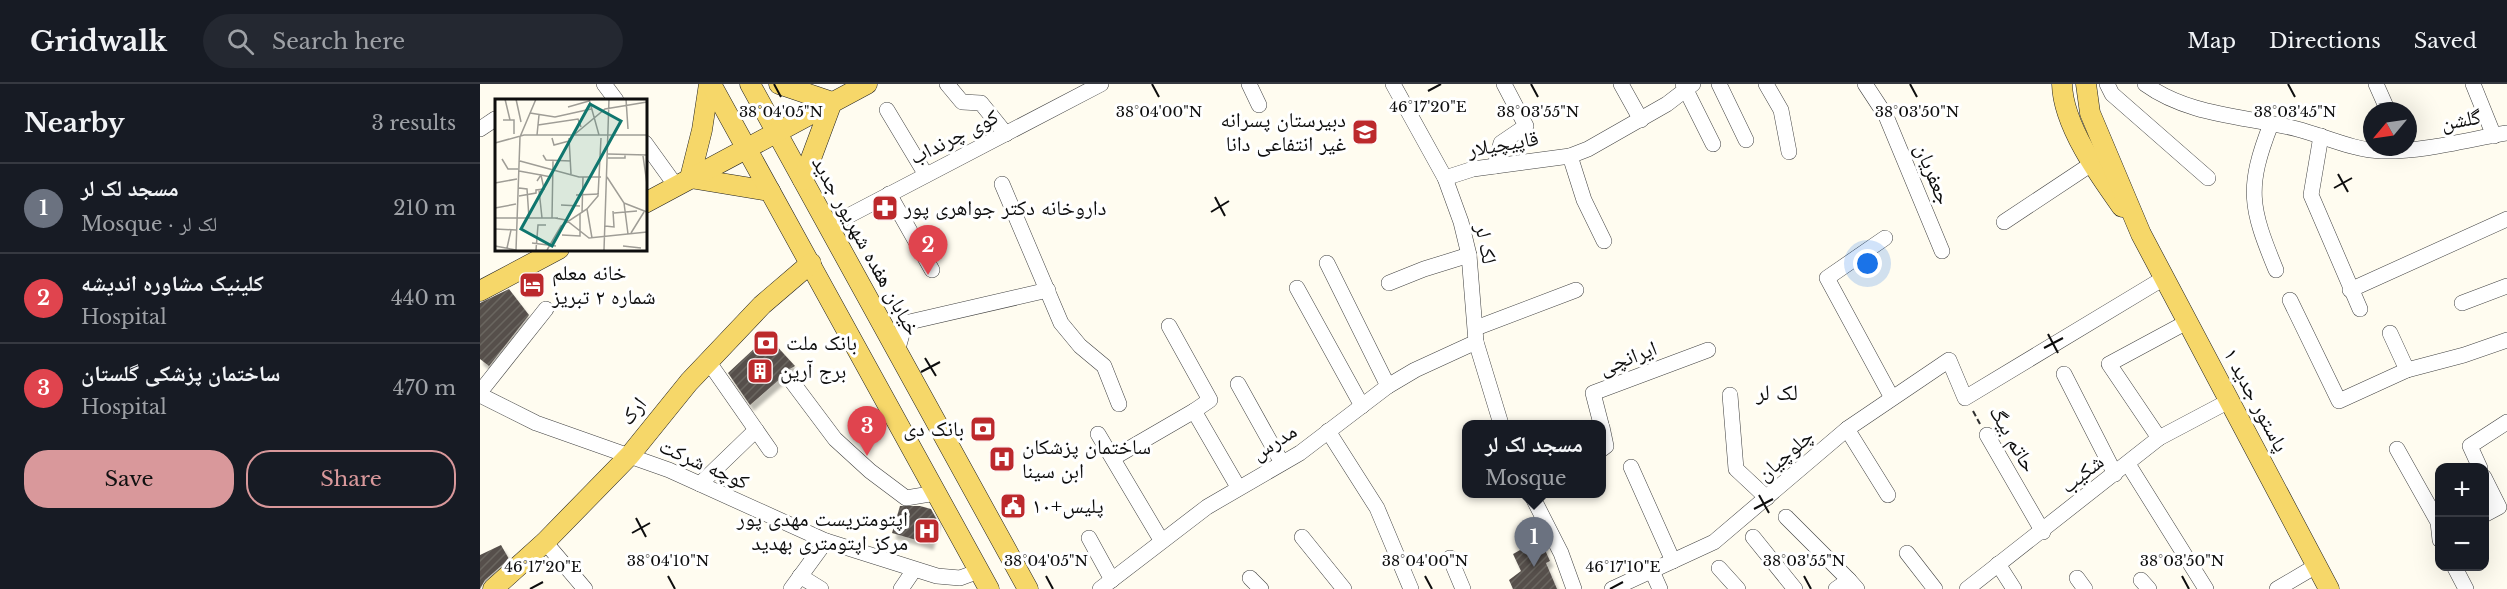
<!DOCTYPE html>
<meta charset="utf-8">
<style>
:root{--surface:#171b24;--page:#242831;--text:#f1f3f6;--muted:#9ea1a6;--line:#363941;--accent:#d9989b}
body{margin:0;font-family:"Libre Baskerville","Noto Naskh Arabic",serif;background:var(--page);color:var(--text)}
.controls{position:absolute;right:18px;bottom:18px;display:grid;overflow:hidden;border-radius:12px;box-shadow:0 6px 24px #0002}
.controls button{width:54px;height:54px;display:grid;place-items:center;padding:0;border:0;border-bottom:2px solid var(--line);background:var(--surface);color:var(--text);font:30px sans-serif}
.compass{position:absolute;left:1883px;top:18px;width:54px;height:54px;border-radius:50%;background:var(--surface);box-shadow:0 6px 24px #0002;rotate:241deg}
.you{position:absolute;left:1388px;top:180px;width:21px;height:21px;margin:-15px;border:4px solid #fff;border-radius:50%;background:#1a73e8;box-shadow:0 0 0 9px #1a73e833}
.badge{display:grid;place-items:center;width:39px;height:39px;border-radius:50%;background:var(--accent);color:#fff;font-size:20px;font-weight:700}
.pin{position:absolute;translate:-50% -50px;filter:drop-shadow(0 2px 3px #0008)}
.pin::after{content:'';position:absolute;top:32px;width:21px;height:18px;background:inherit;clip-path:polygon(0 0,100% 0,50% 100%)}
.popup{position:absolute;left:982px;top:336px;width:144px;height:78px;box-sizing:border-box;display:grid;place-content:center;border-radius:12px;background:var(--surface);filter:drop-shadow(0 2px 4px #0005);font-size:20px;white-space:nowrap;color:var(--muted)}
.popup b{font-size:22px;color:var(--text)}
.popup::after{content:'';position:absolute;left:50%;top:100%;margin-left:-12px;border:12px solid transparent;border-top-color:var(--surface)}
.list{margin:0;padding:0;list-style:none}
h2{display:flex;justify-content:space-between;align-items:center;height:78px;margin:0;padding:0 24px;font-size:26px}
h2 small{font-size:20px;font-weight:400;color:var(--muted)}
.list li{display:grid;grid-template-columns:39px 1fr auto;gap:18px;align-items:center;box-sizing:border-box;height:90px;padding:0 24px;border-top:2px solid var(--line)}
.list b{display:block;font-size:22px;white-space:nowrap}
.list p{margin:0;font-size:20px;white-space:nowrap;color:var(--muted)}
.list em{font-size:20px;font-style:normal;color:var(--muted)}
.actions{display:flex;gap:12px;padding:18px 24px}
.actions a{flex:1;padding:14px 0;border:2px solid var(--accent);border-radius:24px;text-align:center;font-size:21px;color:var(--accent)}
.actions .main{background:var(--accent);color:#111}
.icon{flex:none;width:33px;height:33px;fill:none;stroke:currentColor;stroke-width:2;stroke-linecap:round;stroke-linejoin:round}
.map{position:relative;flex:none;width:2027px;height:505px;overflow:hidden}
header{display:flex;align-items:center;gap:36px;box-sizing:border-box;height:84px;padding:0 30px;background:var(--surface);border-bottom:2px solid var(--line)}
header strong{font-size:28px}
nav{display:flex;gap:33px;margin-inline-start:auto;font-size:21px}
.search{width:420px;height:54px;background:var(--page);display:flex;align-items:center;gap:15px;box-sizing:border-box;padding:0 21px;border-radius:33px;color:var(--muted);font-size:22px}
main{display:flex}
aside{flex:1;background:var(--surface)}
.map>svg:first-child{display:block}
.building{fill:url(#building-hatch);filter:url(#shadow)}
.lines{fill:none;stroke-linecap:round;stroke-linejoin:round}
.minor-casing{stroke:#414141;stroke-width:16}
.major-casing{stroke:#1f1f1f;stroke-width:21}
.path{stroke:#303030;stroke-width:2;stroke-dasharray:6 3;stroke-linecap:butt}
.minor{stroke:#fff;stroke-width:15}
.major{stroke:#f6d769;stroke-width:20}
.ticks{fill:none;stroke:#0e0e0e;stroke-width:2}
.labels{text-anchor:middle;stroke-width:6;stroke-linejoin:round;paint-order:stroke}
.poi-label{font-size:21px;fill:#0e0e0e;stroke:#fff;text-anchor:start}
.street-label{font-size:21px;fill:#0e0e0e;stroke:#fff}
.neighbourhood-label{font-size:22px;fill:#0e0e0e;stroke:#fff}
.inset-road{fill:none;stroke:#9f9d96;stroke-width:1.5}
.view{fill:#0f766e;fill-opacity:0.15;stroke:#0f766e;stroke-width:3}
.inset-edge{fill:none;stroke:#0e0e0e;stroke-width:3}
.ticks-label{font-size:15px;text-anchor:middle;fill:#0e0e0e;stroke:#fff;stroke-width:6;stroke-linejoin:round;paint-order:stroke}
</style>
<header>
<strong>Gridwalk</strong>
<div class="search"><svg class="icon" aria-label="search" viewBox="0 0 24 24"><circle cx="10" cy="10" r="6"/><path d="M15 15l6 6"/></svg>Search here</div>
<nav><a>Map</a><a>Directions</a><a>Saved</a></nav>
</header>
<main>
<aside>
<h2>Nearby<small>3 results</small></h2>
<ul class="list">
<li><span class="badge" style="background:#6b7280">1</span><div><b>مسجد لک لر</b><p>Mosque · لک لر</p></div><em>210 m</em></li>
<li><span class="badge" style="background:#e0444e">2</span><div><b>کلینیک مشاوره اندیشه</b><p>Hospital</p></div><em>440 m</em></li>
<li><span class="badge" style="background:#e0444e">3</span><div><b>ساختمان پزشکی گلستان</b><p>Hospital</p></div><em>470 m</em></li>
</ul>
<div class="actions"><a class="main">Save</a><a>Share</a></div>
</aside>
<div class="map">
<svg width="2027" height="505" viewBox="0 0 2027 505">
<defs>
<pattern id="building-hatch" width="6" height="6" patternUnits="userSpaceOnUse" patternTransform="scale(1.5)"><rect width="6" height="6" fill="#57504b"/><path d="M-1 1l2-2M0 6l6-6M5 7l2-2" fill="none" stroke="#6a6561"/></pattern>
<filter id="shadow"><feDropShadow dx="3.5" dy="6" stdDeviation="1.5" flood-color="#0004"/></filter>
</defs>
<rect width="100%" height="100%" fill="#fffcf0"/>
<g class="building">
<path d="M29,205L49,231L9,282L0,275V219Z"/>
<path d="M293,258L315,282L304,288L300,295L270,321L248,289L277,262Z"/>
<path d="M420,422H440L451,425L457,436L450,460L412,449Z"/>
<path d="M1060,455L1070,477L1066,479L1077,505H1033L1029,496L1041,487L1033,470Z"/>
<path d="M21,461L29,475L5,496L0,505V471Z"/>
</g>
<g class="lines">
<g class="minor-casing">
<g id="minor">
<path d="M124,0L136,16"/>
<path d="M467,0L482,18L501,19L526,50"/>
<path d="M769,0L779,21"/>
<path d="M913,0L965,94L981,138L989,171L996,258L1021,340"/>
<path d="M1141,0L1161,36"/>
<path d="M1203,0L1233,60"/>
<path d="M1239,0L1266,56"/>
<path d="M1286,0L1301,26L1309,68"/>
<path d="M1385,0L1406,32L1462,167"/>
<path d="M1627,0L1632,10L1728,94"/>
<path d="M1665,0C1709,32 1766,32 1817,45C1841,51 1876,67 1901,67C1943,68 1986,56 2027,49"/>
<path d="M1896,0L1908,27"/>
<path d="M1993,0L2014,52"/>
<path d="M407,26L446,91"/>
<path d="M1791,40C1766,104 1770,123 1796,186"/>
<path d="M0,45L15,35"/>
<path d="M1841,52L1831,111L1880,225"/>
<path d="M165,59L196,102"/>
<path d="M1090,72L1104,116L1124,157"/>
<path d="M1015,82L1021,59L1046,42L1024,0"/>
<path d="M965,94L993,85L1090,72L1108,65L1187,20L1213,0"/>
<path d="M522,100L581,239L600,262L624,282L639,320"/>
<path d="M409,110L452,186"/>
<path d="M1524,138L1613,79"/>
<path d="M347,143L621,0"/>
<path d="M1405,154L1347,194L1412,314"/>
<path d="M847,179L908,302"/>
<path d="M909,199L944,185L989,171"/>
<path d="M817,204L882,322"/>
<path d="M1870,206L2027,135"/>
<path d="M1810,216L1859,317L1927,286L1984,271L2027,256"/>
<path d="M1982,219L2027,202"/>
<path d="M689,242L730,316L714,327L758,403"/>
<path d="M996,244L1096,206"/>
<path d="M1910,249L1927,286"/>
<path d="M417,268L425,239L568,206"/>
<path d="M228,277L290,366"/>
<path d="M1584,290L1635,390"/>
<path d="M310,295L355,355L390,387L426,414L456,409"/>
<path d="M758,300L802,379"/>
<path d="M0,308L66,225"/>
<path d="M0,311L56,339L189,386L346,457L457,492L480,494L499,487"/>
<path d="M1250,311L1256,385L1287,414"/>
<path d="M1121,340L1113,309L1228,266"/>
<path d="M1122,343L1126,362L1122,365"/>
<path d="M1367,345L1408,411"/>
<path d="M848,347L897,424L931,505"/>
<path d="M618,350L681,456"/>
<path d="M1507,351L1563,448"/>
<path d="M1679,354L1629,280L1707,238"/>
<path d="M1917,365L1958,438L1960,456"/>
<path d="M633,374L714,327"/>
<path d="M1648,380L1726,505"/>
<path d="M1151,383L1193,477"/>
<path d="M2000,384L1990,362L2027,338"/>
<path d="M2004,393L2019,423L2004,431"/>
<path d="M220,400L276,346"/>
<path d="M1051,410L1081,469L1094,505"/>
<path d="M1306,433L1369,496"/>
<path d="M822,453L864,505"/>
<path d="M1273,453L1315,505"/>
<path d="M609,454L632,496"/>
<path d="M65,458L105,505"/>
<path d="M1427,469L1455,505"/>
<path d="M970,474L983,505"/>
<path d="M1518,480L1534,505"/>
<path d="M1974,482L1986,505"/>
<path d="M1239,484L1258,505"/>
<path d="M1172,487L1180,505"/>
<path d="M320,492L341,505"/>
<path d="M770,494L781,505"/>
<path d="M1597,494L1605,505"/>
<path d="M1661,496L1669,505"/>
<path d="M311,505L346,457"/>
<path d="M421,505L434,486"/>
<path d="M620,505L727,423L820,369L908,302L935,286L996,258"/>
<path d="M1132,505L1234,458L1367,345L1469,276L1485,314L1684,194"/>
<path d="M1356,505L1369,496L1377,505"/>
<path d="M1487,505L1679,354L1749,317"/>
<path d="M1797,505L1836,482"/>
</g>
</g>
<g class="major-casing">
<g id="major">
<path d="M229,0L222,46L210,94L290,107"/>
<path d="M231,0L509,505"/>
<path d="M270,0L548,505"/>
<path d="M299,0L352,18L323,96"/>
<path d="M1582,0C1583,41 1619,91 1642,123"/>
<path d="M1606,0L1610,29L1661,150L1849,505"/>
<path d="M165,119L387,0"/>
<path d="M0,207L79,165"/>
<path d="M13,505L65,458L150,371L209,298L282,221L331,179"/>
</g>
</g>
<path class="path" d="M1493,327L1500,340"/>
<use href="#minor" class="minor"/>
<use href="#major" class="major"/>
</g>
<path class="ticks" d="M294,0L301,13M672,0L679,13M1051,0L1058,13M1430,0L1437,13M1808,0L1815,13M948,7L961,0M1858,90L1868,108M1854,104L1872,94M735,113L745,132M731,128L749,117M1568,250L1578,269M1564,264L1583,254M445,274L456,292M441,288L460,278M1279,411L1289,429M1274,425L1293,415M156,434L166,453M152,449L170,439M188,492L195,505M566,492L573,505M945,492L952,505M1324,492L1331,505M1702,492L1709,505M50,505L63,498M1130,505L1143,498"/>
<defs>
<g id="school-square" transform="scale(1.35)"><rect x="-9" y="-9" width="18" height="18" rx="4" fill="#bc292c" stroke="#fff"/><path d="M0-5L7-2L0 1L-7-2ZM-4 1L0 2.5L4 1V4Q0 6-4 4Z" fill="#fff"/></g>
<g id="pharmacy-square" transform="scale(1.35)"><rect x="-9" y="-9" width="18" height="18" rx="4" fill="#bc292c" stroke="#fff"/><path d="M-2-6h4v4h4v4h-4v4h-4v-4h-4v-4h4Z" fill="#fff"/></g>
<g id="hotel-square" transform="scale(1.35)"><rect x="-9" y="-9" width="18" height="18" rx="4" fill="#bc292c" stroke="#fff"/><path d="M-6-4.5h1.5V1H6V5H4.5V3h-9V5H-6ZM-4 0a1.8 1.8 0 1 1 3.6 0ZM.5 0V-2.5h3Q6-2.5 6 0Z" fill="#fff"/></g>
<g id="bank-square" transform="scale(1.35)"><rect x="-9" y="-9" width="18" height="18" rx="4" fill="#bc292c" stroke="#fff"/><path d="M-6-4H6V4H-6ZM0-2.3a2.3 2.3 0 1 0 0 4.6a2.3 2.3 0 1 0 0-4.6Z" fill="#fff"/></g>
<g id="building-square" transform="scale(1.35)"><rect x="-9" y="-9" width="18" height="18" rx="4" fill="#bc292c" stroke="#fff"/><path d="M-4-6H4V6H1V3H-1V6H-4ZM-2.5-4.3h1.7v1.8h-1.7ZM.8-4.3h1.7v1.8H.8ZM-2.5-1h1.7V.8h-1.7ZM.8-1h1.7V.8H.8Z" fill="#fff"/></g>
<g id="hospital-square" transform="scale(1.35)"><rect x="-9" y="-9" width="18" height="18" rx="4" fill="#bc292c" stroke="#fff"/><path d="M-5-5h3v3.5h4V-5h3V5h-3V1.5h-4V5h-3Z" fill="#fff"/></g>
<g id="civic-square" transform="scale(1.35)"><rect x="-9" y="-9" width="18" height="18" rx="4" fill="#bc292c" stroke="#fff"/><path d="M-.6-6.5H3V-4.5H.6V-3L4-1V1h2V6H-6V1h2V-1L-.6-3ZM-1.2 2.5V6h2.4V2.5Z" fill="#fff"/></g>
</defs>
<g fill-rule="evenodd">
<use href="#school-square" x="885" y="48"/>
<use href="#pharmacy-square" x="405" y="124"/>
<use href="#hotel-square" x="52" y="201"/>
<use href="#bank-square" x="286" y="259"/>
<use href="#building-square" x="280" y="287"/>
<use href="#bank-square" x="503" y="345"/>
<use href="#hospital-square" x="522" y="375"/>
<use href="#civic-square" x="533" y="422"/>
<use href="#hospital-square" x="447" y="447"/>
</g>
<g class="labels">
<g class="poi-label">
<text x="866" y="43" text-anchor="end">دبیرستان پسرانه<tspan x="866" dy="24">غیر انتفاعی دانا</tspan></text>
<text x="424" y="131">داروخانه دکتر جواهری پور</text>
<text x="72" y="196">خانه معلم<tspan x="72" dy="24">شماره ۲ تبریز</tspan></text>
<text x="306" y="266">بانک ملت</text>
<text x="300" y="294">برج آرین</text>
<text x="484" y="352" text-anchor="end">بانک دی</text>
<text x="542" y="370">ساختمان پزشکان<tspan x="542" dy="24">ابن سینا</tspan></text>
<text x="552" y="429">پلیس+۱۰</text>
<text x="428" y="442" text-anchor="end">اپتومتریست مهدی پور<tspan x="428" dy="24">مرکز اپتومتری بهدید</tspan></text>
</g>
<g class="street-label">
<text transform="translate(1981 36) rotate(-10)" y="7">گلشن</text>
<text transform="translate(474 53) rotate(-27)" y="7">کوی چرنداب</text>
<text transform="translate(1023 60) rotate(-10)" y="7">قاپیچیلار</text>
<text transform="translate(1453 90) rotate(68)" y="7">جعفریان</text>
<text transform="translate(1006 160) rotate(79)" y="7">لک لر</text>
<text transform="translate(386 162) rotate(61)" y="7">خیابان هفده شهریور جدید</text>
<text transform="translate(1148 274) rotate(-21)" y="7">ایرانچی</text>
<text transform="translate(1776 316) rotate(62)" y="7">پاستور جدید ۱</text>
<text transform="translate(153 327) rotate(-52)" y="7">ارک</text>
<text transform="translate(1533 355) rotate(60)" y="7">حاتم بیگ</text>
<text transform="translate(794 358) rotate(-32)" y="7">مدرس</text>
<text transform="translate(1305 371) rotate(-41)" y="7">چلوچیان</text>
<text transform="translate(224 380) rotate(24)" y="7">کوچه شرکت</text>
<text transform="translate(1602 390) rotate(-39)" y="7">شکیب</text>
</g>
<g class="neighbourhood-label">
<text x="1297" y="316">لک لر</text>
</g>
</g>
<g transform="translate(15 15)">
<rect width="152" height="152" fill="#fffcf0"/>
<path class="inset-road" d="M10,0L15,21M21,0L26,23M94,0L104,36M131,0L133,30M73,8L94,2M35,14L60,18L96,10M8,21H19V35M43,26L83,20L86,28M80,35L110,10L152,3M42,36L44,16M57,39L59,46L74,42M74,39L76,75M0,44L29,36H152M113,55L152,56M48,56L51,61L76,62M148,57L152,85M113,59H130V55M7,60L13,70H23M25,62L84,78H106M24,72L46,76L42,82M112,78L129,104L133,135M0,84L22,80M24,89L32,90L34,119M44,91L47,119M81,96L104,95M24,97L41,94V91L49,90L46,76L56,78M129,104L152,113M66,106L85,107M0,109L21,105M92,110L97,139M87,114L88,78M119,114L142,112M0,119H63M57,119L58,62M60,119L71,121L94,139L152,133M110,127L119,128L118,112M0,130L21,131M136,134L149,113M67,136L85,137V115M37,144L61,147M0,147L21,151M128,147L146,149M12,149L16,131M21,151L25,38L41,0M41,151L43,126H51M52,151L66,127L92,110L103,97L106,39M109,151L114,0"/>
<path class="view" d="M95,5L126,22L57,147L26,130Z"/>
<rect width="152" height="152" class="inset-edge"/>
</g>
<g class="ticks-label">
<text x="948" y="28">46°17'20"E</text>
<text x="301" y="33">38°04'05"N</text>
<text x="679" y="33">38°04'00"N</text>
<text x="1437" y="33">38°03'50"N</text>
<text x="1815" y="33">38°03'45"N</text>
<text x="1058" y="33">38°03'55"N</text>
<text x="188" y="482">38°04'10"N</text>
<text x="566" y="482">38°04'05"N</text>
<text x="945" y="482">38°04'00"N</text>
<text x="1324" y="482">38°03'55"N</text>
<text x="1702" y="482">38°03'50"N</text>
<text x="63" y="488">46°17'20"E</text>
<text x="1143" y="488">46°17'10"E</text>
</g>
</svg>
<div class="controls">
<button>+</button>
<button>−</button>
</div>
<svg class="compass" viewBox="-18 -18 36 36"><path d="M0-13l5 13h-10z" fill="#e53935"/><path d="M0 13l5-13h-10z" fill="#9ea1a6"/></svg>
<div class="you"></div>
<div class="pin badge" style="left:1054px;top:483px;background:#6b7280">1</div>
<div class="popup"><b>مسجد لک لر</b>Mosque</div>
<div class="pin badge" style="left:448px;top:191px;background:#e0444e">2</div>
<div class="pin badge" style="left:387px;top:372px;background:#e0444e">3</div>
</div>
</main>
